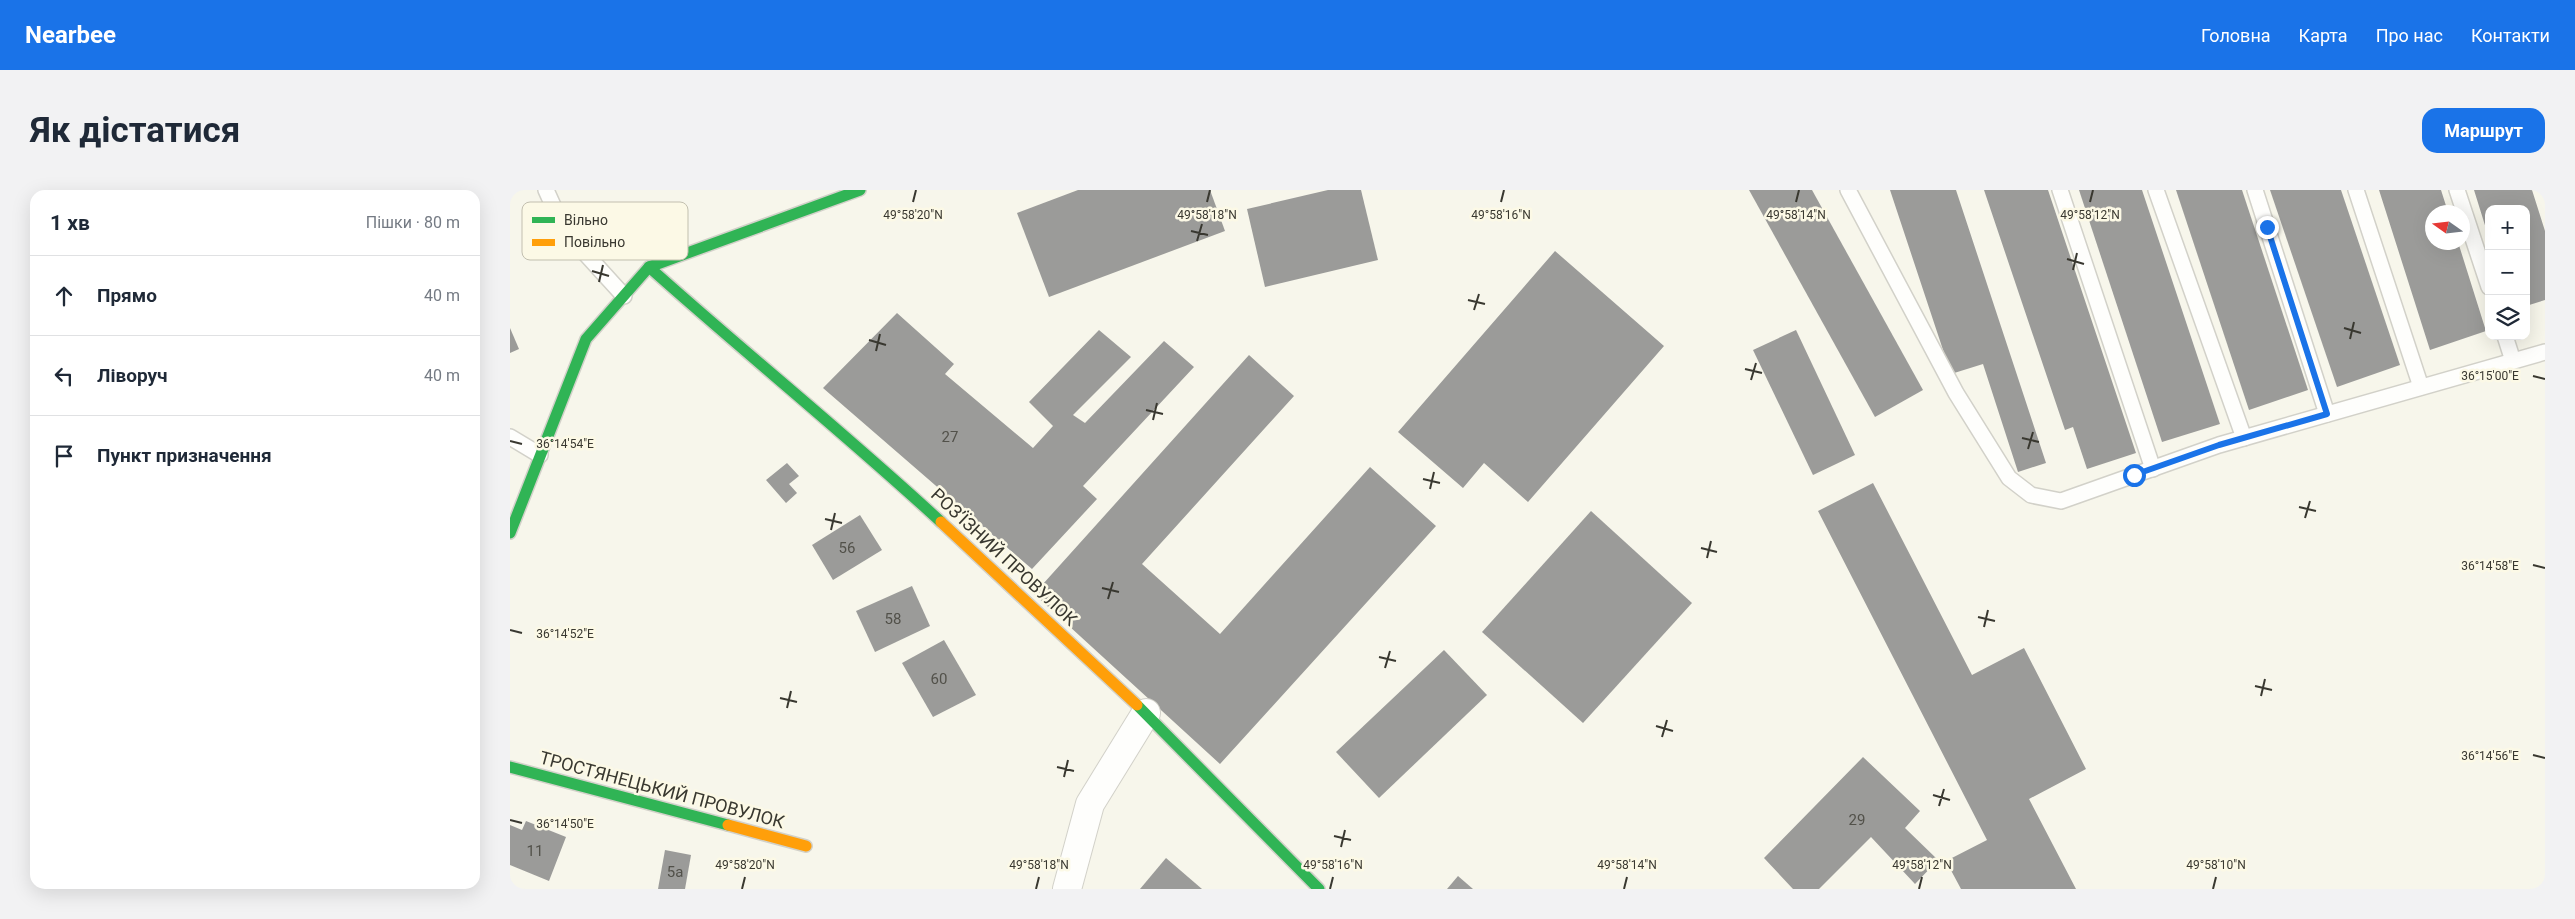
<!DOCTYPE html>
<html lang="uk">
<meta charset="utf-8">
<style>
:root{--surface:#fff;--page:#f2f2f3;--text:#1f2937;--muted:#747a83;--line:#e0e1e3;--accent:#1a73e8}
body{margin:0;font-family:Roboto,sans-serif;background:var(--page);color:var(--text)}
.controls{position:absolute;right:15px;top:15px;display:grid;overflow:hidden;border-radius:10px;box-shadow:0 5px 20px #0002}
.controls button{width:45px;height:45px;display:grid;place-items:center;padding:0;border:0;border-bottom:1px solid var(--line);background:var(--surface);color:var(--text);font:25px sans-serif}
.compass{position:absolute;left:1915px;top:15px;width:45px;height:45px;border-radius:50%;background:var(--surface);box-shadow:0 5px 20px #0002;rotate:284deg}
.stop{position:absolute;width:15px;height:15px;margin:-11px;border:4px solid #1a73e8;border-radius:50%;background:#fff}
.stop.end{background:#1a73e8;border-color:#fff;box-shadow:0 1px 5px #0008}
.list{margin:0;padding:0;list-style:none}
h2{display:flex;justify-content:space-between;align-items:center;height:65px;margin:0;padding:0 20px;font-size:21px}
h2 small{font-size:16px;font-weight:400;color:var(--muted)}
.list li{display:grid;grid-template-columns:32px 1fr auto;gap:15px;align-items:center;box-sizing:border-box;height:80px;padding:0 20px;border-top:1px solid var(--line)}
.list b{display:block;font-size:19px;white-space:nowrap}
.list em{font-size:16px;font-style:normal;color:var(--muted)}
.icon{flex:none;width:28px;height:28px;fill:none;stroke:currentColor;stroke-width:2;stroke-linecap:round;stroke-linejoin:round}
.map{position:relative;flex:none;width:2035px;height:699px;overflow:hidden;border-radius:15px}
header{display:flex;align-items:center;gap:30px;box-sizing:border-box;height:70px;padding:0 25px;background:var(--accent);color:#fff}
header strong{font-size:24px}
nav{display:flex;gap:28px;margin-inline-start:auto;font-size:18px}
.intro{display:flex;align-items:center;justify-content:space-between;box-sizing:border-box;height:120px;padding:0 30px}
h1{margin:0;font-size:35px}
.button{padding:12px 22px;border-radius:15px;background:var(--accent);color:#fff;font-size:18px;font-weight:700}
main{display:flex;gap:30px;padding:0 30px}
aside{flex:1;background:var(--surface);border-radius:15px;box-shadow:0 5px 20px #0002}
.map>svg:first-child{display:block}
.building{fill:#9b9b99}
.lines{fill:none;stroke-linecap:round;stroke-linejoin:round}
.lane-casing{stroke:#d2d1c9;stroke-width:18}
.street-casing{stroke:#d2d1c9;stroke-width:30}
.fast-casing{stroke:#d2d1c9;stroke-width:14}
.slow-casing{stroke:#d2d1c9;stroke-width:14}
.lane{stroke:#fefefc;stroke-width:15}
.street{stroke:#fefefc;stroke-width:28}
.fast{stroke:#30b455;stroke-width:11}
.slow{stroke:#ff9f0a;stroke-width:11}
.route{stroke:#1a73e8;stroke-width:6}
.ticks{fill:none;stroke:#393830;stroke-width:2}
.labels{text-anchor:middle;stroke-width:5;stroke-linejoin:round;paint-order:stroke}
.number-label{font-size:15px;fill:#52514a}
.street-label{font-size:18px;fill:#393830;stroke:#fcf9e6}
.key{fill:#fcf9e6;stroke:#c2bfaf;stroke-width:1}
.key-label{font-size:14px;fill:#393830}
.ticks-label{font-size:12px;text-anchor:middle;fill:#393830;stroke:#fcf9e6;stroke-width:5;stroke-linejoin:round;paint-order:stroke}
</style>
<header>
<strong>Nearbee</strong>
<nav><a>Головна</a><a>Карта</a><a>Про нас</a><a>Контакти</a></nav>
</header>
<div class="intro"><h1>Як дістатися</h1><a class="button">Маршрут</a></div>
<main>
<aside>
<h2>1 хв<small>Пішки · 80 m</small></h2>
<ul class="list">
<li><svg class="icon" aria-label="ahead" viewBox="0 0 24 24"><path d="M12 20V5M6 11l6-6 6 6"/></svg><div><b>Прямо</b></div><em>40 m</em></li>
<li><svg class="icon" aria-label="left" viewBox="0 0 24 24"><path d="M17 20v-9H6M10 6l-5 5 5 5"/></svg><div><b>Ліворуч</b></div><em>40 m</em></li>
<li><svg class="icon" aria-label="arrive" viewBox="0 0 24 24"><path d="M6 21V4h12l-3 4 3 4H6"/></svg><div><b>Пункт призначення</b></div></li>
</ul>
</aside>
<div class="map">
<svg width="2035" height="699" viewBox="0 0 2035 699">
<rect width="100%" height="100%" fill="#f7f6eb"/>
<g class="building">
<path d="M568,0H700L715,41L539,107L507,23Z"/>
<path d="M818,0H851L868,70L755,97L737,19Z"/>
<path d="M1239,0H1302L1413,200L1365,227Z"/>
<path d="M1380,0H1446L1536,273L1508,282L1473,174L1441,184Z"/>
<path d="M1474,0H1538L1626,263L1577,279L1563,237L1555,240Z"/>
<path d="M1569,0H1632L1710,234L1652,252Z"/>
<path d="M1666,0H1732L1798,200L1739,220Z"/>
<path d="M1760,0H1831L1890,175L1827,197Z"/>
<path d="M1869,0H1931L1938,22H1922V52H1948L1976,141L1920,160Z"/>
<path d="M1964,0H2022L2035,41V110L2016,116V19H1979L1978,45Z"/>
<path d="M1045,61L1154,156L1018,312L974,273L953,298L888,242Z"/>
<path d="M387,123L444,174L435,184L523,258L543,236L519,212L589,140L621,167L563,225L575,233L654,151L684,177L573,296L587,309L522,379L313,198Z"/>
<path d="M0,138L9,159L0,163Z"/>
<path d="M1286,140L1345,265L1303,285L1243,160Z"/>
<path d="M739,165L784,206L632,374L710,444L860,277L926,336L710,574L524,404Z"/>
<path d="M277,273L289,286L279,294L287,303L276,313L256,290Z"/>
<path d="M1363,293L1462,485L1514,458L1576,579L1519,609L1566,699H1451L1436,671L1477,650L1308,321Z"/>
<path d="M1081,321L1182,413L1073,533L972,442Z"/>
<path d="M350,325L372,360L323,390L302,355Z"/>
<path d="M402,396L420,436L365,462L346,421Z"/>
<path d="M434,450L466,505L423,527L392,473Z"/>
<path d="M934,460L977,505L869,608L826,562Z"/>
<path d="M1353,567L1410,621L1395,638L1428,670L1405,694L1361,647L1309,699H1283L1254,668Z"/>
<path d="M16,631L56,647L39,691L0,675V635L12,640Z"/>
<path d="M155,660L181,665L175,699H148Z"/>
<path d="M656,668L692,699H630Z"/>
<path d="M948,686L963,699H937Z"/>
</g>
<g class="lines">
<g class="lane-casing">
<g id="lane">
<path d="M36,0L54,40L114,106"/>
<path d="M1338,0L1446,203L1499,288L1521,305L1551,311L1709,255L2035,162"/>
<path d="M1550,0L1643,279"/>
<path d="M1646,0L1734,248"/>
<path d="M1745,0L1817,224"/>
<path d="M1846,0L1911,197"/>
<path d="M1947,0L1979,97"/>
<path d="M1995,146L2003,171"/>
<path d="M0,247L30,265"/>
</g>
</g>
<g class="street-casing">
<path id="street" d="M557,699L580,614L636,523"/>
</g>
<g class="fast-casing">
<g id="fast">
<path d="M139,77C235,163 336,244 431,332"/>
<path d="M0,343L76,149L139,77L350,0"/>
<path d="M627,515L809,699"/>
<path d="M0,577L218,635"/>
</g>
</g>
<g class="slow-casing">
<g id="slow">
<path d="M431,332L627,515"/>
<path d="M218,635L296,656"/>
</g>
</g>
<use href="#lane" class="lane"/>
<use href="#street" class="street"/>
<use href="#fast" class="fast"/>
<use href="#slow" class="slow"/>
</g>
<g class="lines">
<path class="route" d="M1624,285L1709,255L1817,224L1757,37"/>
</g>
<path class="ticks" d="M403,12L406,0M697,12L700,0M991,12L994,0M1286,12L1289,0M1580,12L1583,0M681,41L698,45M687,51L692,34M1557,69L1574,74M1563,80L1567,63M82,81L99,86M89,92L93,75M958,110L975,114M964,120L969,104M1834,138L1851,143M1840,149L1844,132M359,150L376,155M366,161L370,144M1235,179L1252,183M2023,186L2035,189M1241,190L1246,173M636,220L653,224M643,230L647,213M1512,248L1529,252M0,251L12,254M1518,259L1523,242M913,289L930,293M920,299L924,282M1789,317L1806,321M1795,328L1800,311M315,329L332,333M321,340L325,323M1191,358L1207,362M1197,368L1201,351M2023,375L2035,378M592,398L609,402M598,409L603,392M1468,427L1485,431M1474,437L1478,420M0,440L12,443M869,467L886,471M875,478L880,461M1745,496L1762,500M1751,506L1755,489M270,508L287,512M277,518L281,501M1146,536L1163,541M1152,547L1157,530M2023,565L2035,568M547,577L564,581M554,587L558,570M1423,605L1440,610M1429,616L1434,599M0,630L12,633M824,646L841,650M831,657L835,640M232,699L235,687M526,699L529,687M820,699L823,687M1114,699L1117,687M1409,699L1412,687M1703,699L1706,687"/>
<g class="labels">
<g class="number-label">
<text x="440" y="252">27</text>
<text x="337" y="363">56</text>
<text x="383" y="434">58</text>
<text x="429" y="494">60</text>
<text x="1347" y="635">29</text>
<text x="25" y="666">11</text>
<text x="165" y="687">5а</text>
</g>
<g class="street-label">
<text transform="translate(494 367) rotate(43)" y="6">РОЗ’ЇЗНИЙ ПРОВУЛОК</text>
<text transform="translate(152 600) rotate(15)" y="6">ТРОСТЯНЕЦЬКИЙ ПРОВУЛОК</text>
</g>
</g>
<rect x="12" y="12" width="166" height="58" rx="8" class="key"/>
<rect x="22" y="27" width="23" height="6" fill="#30b455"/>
<rect x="22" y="49" width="23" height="7" fill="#ff9f0a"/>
<g class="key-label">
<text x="54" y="35">Вільно</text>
<text x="54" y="57">Повільно</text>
</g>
<g class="ticks-label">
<text x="403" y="29">49°58'20"N</text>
<text x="697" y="29">49°58'18"N</text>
<text x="991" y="29">49°58'16"N</text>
<text x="1286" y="29">49°58'14"N</text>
<text x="1580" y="29">49°58'12"N</text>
<text x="1980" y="190">36°15'00"E</text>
<text x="55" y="258">36°14'54"E</text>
<text x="1980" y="380">36°14'58"E</text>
<text x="55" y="448">36°14'52"E</text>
<text x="1980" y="570">36°14'56"E</text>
<text x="55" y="638">36°14'50"E</text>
<text x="235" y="679">49°58'20"N</text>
<text x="529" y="679">49°58'18"N</text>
<text x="823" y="679">49°58'16"N</text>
<text x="1117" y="679">49°58'14"N</text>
<text x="1412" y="679">49°58'12"N</text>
<text x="1706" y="679">49°58'10"N</text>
</g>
</svg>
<div class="controls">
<button>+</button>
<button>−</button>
<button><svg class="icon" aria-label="layers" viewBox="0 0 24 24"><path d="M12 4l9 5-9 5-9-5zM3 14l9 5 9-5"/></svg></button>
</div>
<svg class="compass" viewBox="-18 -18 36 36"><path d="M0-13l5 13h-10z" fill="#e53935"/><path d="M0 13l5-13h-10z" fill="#747a83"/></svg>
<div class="stop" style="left:1624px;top:285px"></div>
<div class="stop end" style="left:1757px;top:37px"></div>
</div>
</main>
